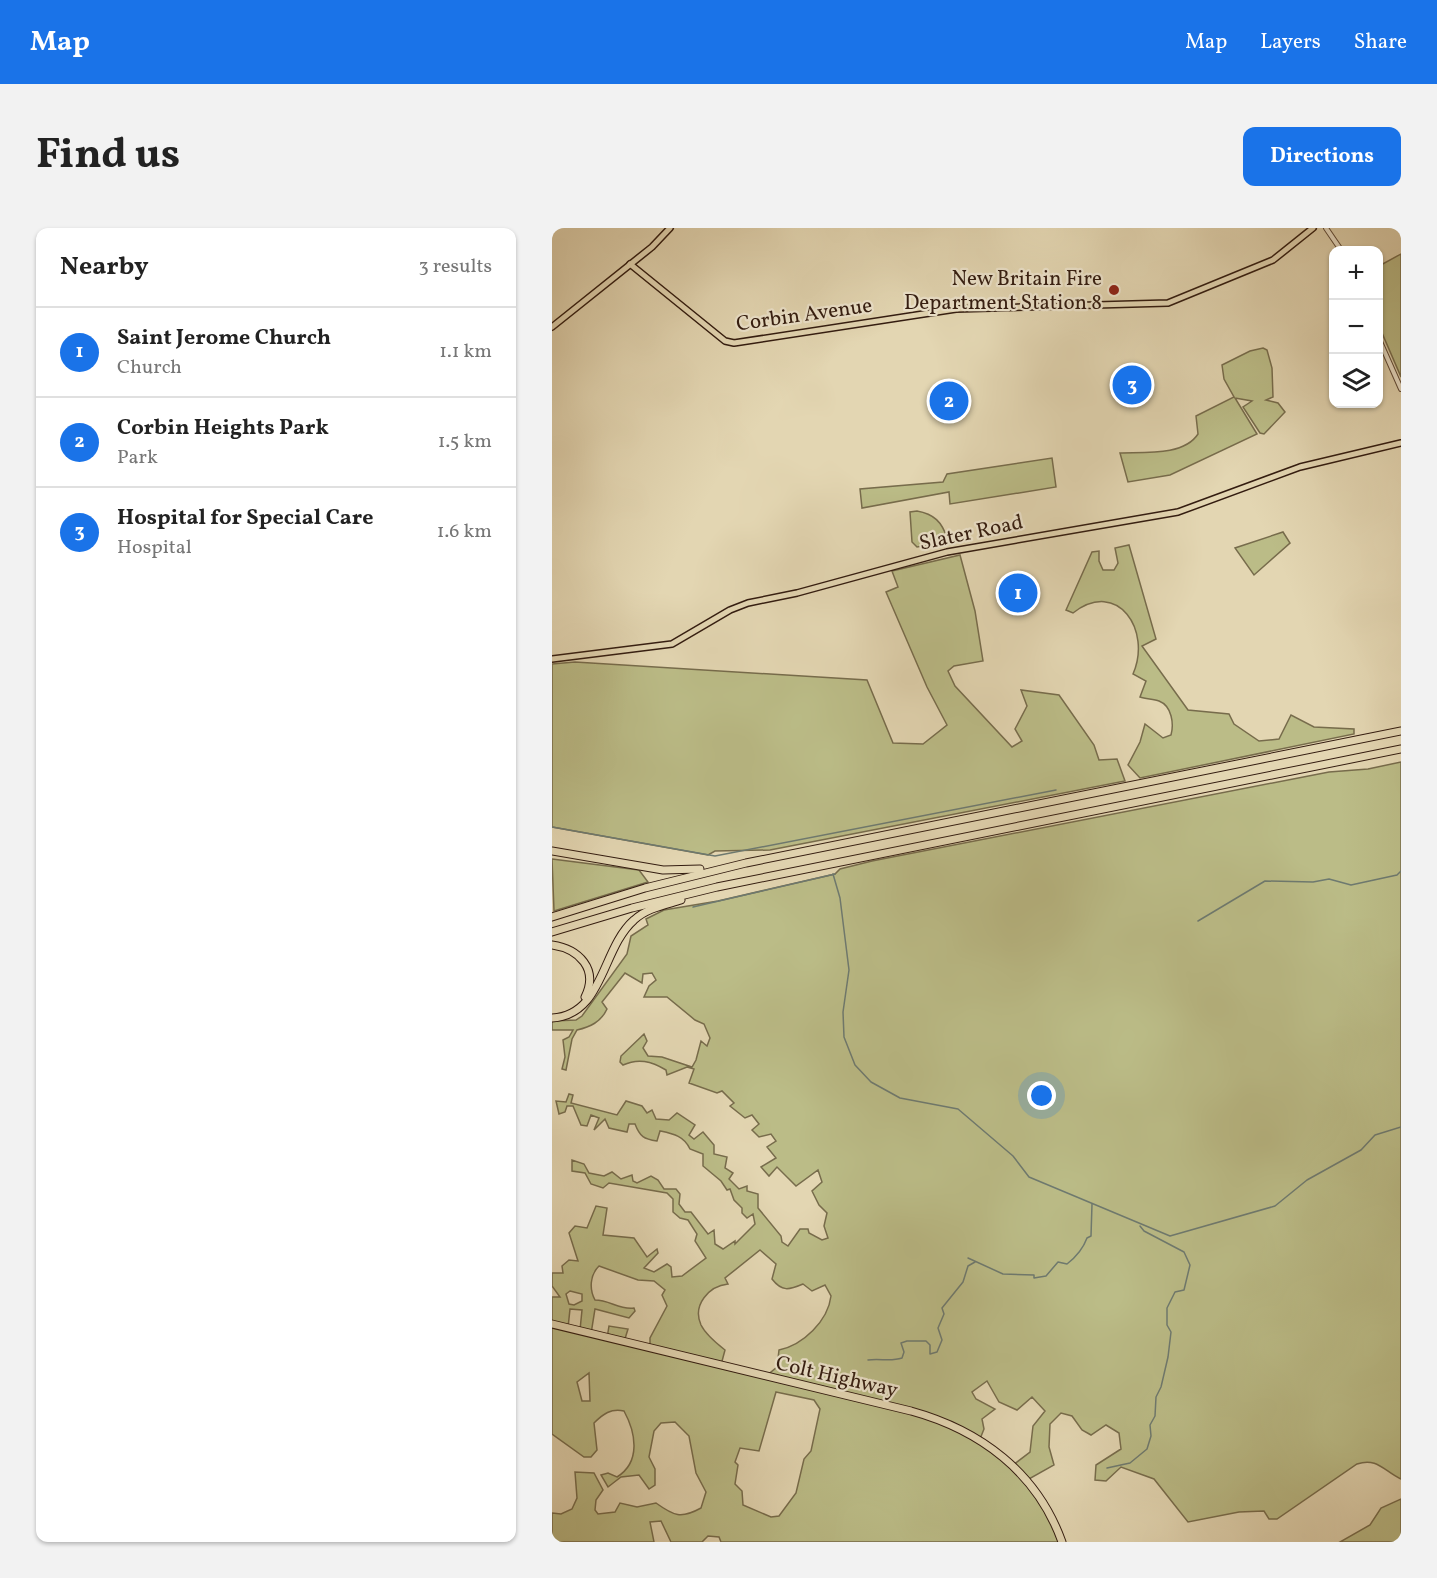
<!DOCTYPE html>
<meta charset="utf-8">
<style>
:root{--surface:#fff;--page:#f2f2f2;--text:#222;--muted:#767676;--line:#e0e0e0;--accent:#1a73e8}
body{margin:0;font-family:Vollkorn,serif;background:var(--page);color:var(--text)}
.controls{position:absolute;right:18px;top:18px;display:grid;overflow:hidden;border-radius:12px;box-shadow:0 2px 4px #0004}
.controls button{width:54px;height:54px;display:grid;place-items:center;padding:0;border:0;border-bottom:2px solid var(--line);background:var(--surface);color:var(--text);font:30px sans-serif}
.you{position:absolute;left:490px;top:868px;width:21px;height:21px;margin:-15px;border:4px solid #fff;border-radius:50%;background:#1a73e8;box-shadow:0 0 0 9px #1a73e833}
.badge{display:grid;place-items:center;width:39px;height:39px;border-radius:50%;background:var(--accent);color:#fff;font-size:20px;font-weight:700}
.pin{position:absolute;translate:-50% -50%;border:3px solid #fff;box-shadow:0 2px 6px #0006}
.list{margin:0;padding:0;list-style:none}
h2{display:flex;justify-content:space-between;align-items:center;height:78px;margin:0;padding:0 24px;font-size:26px}
h2 small{font-size:20px;font-weight:400;color:var(--muted)}
.list li{display:grid;grid-template-columns:39px 1fr auto;gap:18px;align-items:center;box-sizing:border-box;height:90px;padding:0 24px;border-top:2px solid var(--line)}
.list b{display:block;font-size:22px;white-space:nowrap}
.list p{margin:0;font-size:20px;white-space:nowrap;color:var(--muted)}
.list em{font-size:20px;font-style:normal;color:var(--muted)}
.icon{flex:none;width:33px;height:33px;fill:none;stroke:currentColor;stroke-width:2;stroke-linecap:round;stroke-linejoin:round}
.map{position:relative;flex:none;width:849px;height:1314px;overflow:hidden;border-radius:12px}
header{display:flex;align-items:center;gap:36px;box-sizing:border-box;height:84px;padding:0 30px;background:var(--accent);color:#fff}
header strong{font-size:28px}
nav{display:flex;gap:33px;margin-inline-start:auto;font-size:21px}
.intro{display:flex;align-items:center;justify-content:space-between;box-sizing:border-box;height:144px;padding:0 36px}
h1{margin:0;font-size:42px}
.button{padding:15px 27px;border-radius:12px;background:var(--accent);color:#fff;font-size:21px;font-weight:700}
main{display:flex;gap:36px;padding:0 36px}
aside{flex:1;background:var(--surface);border-radius:12px;box-shadow:0 2px 4px #0004}
.map>svg:first-child{display:block}
.green{fill:#bbbc87;stroke:#776c4c;stroke-width:1.5;fill-rule:evenodd}
.lines{fill:none;stroke-linecap:round;stroke-linejoin:round}
.stream{stroke:#6e7a70;stroke-width:1.5}
.minor-casing{stroke:#5f4a38;stroke-width:6}
.major-casing{stroke:#331c10;stroke-width:8}
.highway-casing{stroke:#331c10;stroke-width:9}
.minor{stroke:#ede4cd;stroke-width:4}
.major{stroke:#e3d6b2;stroke-width:5}
.highway{stroke:#e3d6b2;stroke-width:7}
.poi-dot{fill:#8f2418;stroke:#ede4cd;stroke-width:2}
.labels{text-anchor:middle;stroke-width:4.5;stroke-linejoin:round;paint-order:stroke}
.poi-label{font-size:21px;fill:#331c10;stroke:#ede4cd;text-anchor:end}
.street-label{font-size:21px;fill:#331c10;stroke:#ede4cd}
</style>
<header>
<strong>Map</strong>
<nav><a>Map</a><a>Layers</a><a>Share</a></nav>
</header>
<div class="intro"><h1>Find us</h1><a class="button">Directions</a></div>
<main>
<aside>
<h2>Nearby<small>3 results</small></h2>
<ul class="list">
<li><span class="badge">1</span><div><b>Saint Jerome Church</b><p>Church</p></div><em>1.1 km</em></li>
<li><span class="badge">2</span><div><b>Corbin Heights Park</b><p>Park</p></div><em>1.5 km</em></li>
<li><span class="badge">3</span><div><b>Hospital for Special Care</b><p>Hospital</p></div><em>1.6 km</em></li>
</ul>
</aside>
<div class="map">
<svg width="849" height="1314" viewBox="0 0 849 1314">
<rect width="100%" height="100%" fill="#e3d6b2"/>
<filter id="stains"><feTurbulence type="fractalNoise" baseFrequency=".00333" numOctaves="4"/><feColorMatrix values="0 0 0 0 .2 0 0 0 0 .09 0 0 0 0 .02 0 0 0 .5 -.17"/></filter>
<radialGradient id="worn" r=".72"><stop offset=".6" stop-color="#630" stop-opacity="0"/><stop offset="1" stop-color="#630" stop-opacity=".3"/></radialGradient>
<g class="green">
<path d="M849,26V149L827,98V38Z"/>
<path d="M711,120L715,122L720,140L721,169L714,172L726,175L733,184L712,206L708,205L691,179L700,173L683,170L705,206L618,247L576,254L568,225C592,224 632,228 646,206L644,188L682,169L672,151L670,137L698,123Z"/>
<path d="M409,160L412,184L385,186L382,181L381,164Z"/>
<path d="M500,230L504,259L398,276L397,264L310,280L308,261L391,254L395,246Z"/>
<path d="M365,283C382,286 390,294 395,310L391,315L365,319L360,314L358,284Z"/>
<path d="M731,304L738,315L702,347L683,320Z"/>
<path d="M577,317L604,411L590,418L636,482L677,486L682,496L707,513L727,511L739,487L762,499L802,501V506L588,550L576,537L588,514L593,496L611,510L619,507C622,496 620,478 607,473C602,471 594,471 588,469L594,453L581,446C600,403 566,350 521,385L514,382L540,324L547,323V333L551,342H562L566,335L563,320Z"/>
<path d="M408,327L423,383L431,433L402,438L396,443L403,458L460,519L470,513L463,501L475,478L469,462L507,467L542,517L547,532L565,531L573,553L218,622L163,623L156,627L0,599V436L23,434L315,452L341,515L371,516L395,497L375,459L334,364L346,359L340,343Z"/>
<path d="M849,534V1251C832,1243 825,1229 805,1236L725,1291H717L712,1283L687,1284L636,1294L602,1251L569,1239L554,1253L543,1252L544,1237L569,1221L567,1205L554,1197L539,1207L530,1202L520,1188L509,1185L498,1196L497,1219L502,1237L475,1252L510,1314H169L167,1309L156,1308L150,1314H119L109,1293L98,1294L102,1314H0V1285L9,1286L20,1281L25,1270L23,1244L42,1245L51,1262L44,1272L43,1282L46,1286L63,1284L68,1275L85,1279L104,1275C122,1288 129,1291 149,1280L154,1264L144,1245L137,1208L123,1194L109,1195L102,1203L97,1229L103,1241V1257L97,1261L87,1247L69,1249L56,1259L49,1247L56,1245L65,1249C89,1234 84,1205 72,1183C59,1180 51,1186 42,1195L45,1222L39,1229H32L0,1206V1069H8L0,1058V1045H11L10,1038L17,1032L26,1033L17,1005L23,998L35,1000L44,978L55,980L51,1007L82,1010L95,1029L105,1021L106,1025L92,1040L102,1044L115,1036L119,1039L120,1049L130,1048L154,1030L143,1013L145,1006L136,992L128,990L121,984V971L115,965L57,955L51,960L39,956L33,945L20,943V932L32,936L37,945L52,948L60,944L69,951L80,947L81,953L85,955L99,948L106,952L112,961H124L128,966L127,976L133,984H139L156,1006L162,1002L163,1016L171,1021L183,1013V1016L203,996L201,986L195,990L190,985V980L182,972L178,961L175,962L169,953L151,938V926L138,921C132,908 122,906 108,903L105,913C92,911 88,909 83,896H77L75,904L57,900L53,891L42,902L47,890L39,887L35,898L29,897L21,878H15L13,884L7,886L4,873L14,874L17,866L21,867L19,875L65,887L74,873L90,878L95,885L100,882L104,891L117,892L125,885L143,897L137,907L142,911L151,904L162,917V926L175,929L173,940L181,945L177,951L187,961L195,958V963L206,966V980L229,1008L230,1014L236,1018L248,1001H256L257,1005L270,1012L276,1010L272,998L275,985L267,977L260,963L270,954L266,942L244,958L225,939L217,948L209,939L224,930L215,919L224,913L219,906L207,909L200,902L207,896L200,887L193,890L178,878L182,875L170,863L165,865L137,855L142,841L135,839L115,847L114,842C99,833 86,830 71,837L68,834L69,828L92,806L95,813L91,820L96,828L110,829L140,839L144,832L149,813L155,818L158,810L152,796L143,792L115,769H92L97,758L104,752L100,745L91,746L90,755L73,745L50,774L55,781C49,794 38,799 25,802L20,811L14,842L10,841L13,829L11,812L17,809L21,802H0V793L24,792L30,788L75,726L79,708L96,697L94,691L112,682L166,673L283,646L288,641L320,633L777,544L816,541ZM208,1022L224,1036L220,1051C230,1064 237,1062 251,1056L260,1063L273,1057L279,1068C276,1093 251,1117 227,1122L225,1139L214,1148L169,1137L173,1122C164,1115 154,1107 149,1097C140,1077 157,1058 176,1056L173,1050ZM47,1038L86,1052L102,1053L113,1062L110,1067L115,1078L98,1110V1120L72,1114L76,1101L57,1098L55,1110L39,1106L43,1081L77,1090L83,1083L82,1080C67,1082 58,1072 43,1072C37,1061 38,1047 47,1038ZM18,1063L30,1066V1073L22,1077L17,1076L14,1066ZM18,1081L30,1082L28,1102L16,1100ZM37,1145L38,1173H30L25,1154ZM435,1153L447,1174L465,1182L480,1169L493,1183L481,1198L478,1224L461,1237L428,1211L432,1201L430,1191L443,1181L424,1171L420,1164ZM224,1164L262,1172L268,1181L259,1223L252,1231L244,1265L227,1288L219,1289L191,1277L190,1263L183,1256L186,1237L183,1234L188,1220L207,1223Z"/>
<path d="M0,631L87,642L96,654L2,683Z"/>
<path d="M849,1271V1314H788L818,1297L829,1280Z"/>
</g>
<g class="lines">
<g class="stream">
<path d="M0,599L163,628L504,562"/>
<path d="M281,646L288,670L297,742L291,784L292,809L303,837L319,854L348,870L406,881L461,928L477,949L618,1008L723,978L755,952L809,922L823,907L849,899"/>
<path d="M141,679L283,646"/>
<path d="M646,693L713,653L761,654L777,651L799,657L845,647L849,643"/>
<path d="M416,1030L451,1046L482,1047V1050L494,1048L506,1034L515,1036C524,1029 531,1021 535,1010L539,1008L540,976"/>
<path d="M316,1132C328,1130 338,1134 350,1130L352,1124L349,1115L355,1113H374L378,1117V1126L385,1124L390,1112L386,1100L392,1086L390,1080L411,1054L416,1038L423,1034"/>
<path d="M555,1240L578,1235L595,1221L599,1208L598,1197L603,1188L604,1169L609,1159L616,1129L619,1104L615,1097V1080L623,1064L632,1062L638,1037L632,1024L592,1003L588,998"/>
</g>
<g class="minor-casing">
<g id="minor">
<path d="M774,0L789,22"/>
<path d="M826,109L849,161"/>
</g>
</g>
<g class="major-casing">
<g id="major">
<path d="M78,36L173,113L182,115L404,81L616,75L721,32L761,0"/>
<path d="M0,99L100,19L118,0"/>
<path d="M0,431L120,416L178,382L196,375L245,365L395,324L626,284L748,239L849,215"/>
</g>
</g>
<g class="highway-casing">
<g id="highway">
<path d="M0,623L111,642L148,641"/>
<path d="M0,689L93,660L194,635L849,503"/>
<path d="M0,704L80,680L165,659L849,521"/>
<path d="M0,717C27,721 47,741 33,769"/>
<path d="M0,790C52,787 49,721 82,692C95,680 113,677 129,672"/>
<path d="M0,1096L359,1183C428,1202 485,1244 510,1314"/>
</g>
</g>
<use href="#minor" class="minor"/>
<use href="#major" class="major"/>
<use href="#highway" class="highway"/>
</g>
<circle class="poi-dot" cx="562" cy="62" r="6"/>
<g class="labels">
<g class="poi-label">
<text x="550" y="57">New Britain Fire<tspan x="550" dy="24">Department Station 8</tspan></text>
</g>
<g class="street-label">
<text transform="translate(252 86) rotate(-8)" y="7">Corbin Avenue</text>
<text transform="translate(419 304) rotate(-12)" y="7">Slater Road</text>
<text transform="translate(285 1148) rotate(13)" y="7">Colt Highway</text>
</g>
</g>
<rect width="100%" height="100%" filter="url(#stains)"/>
<rect width="100%" height="100%" fill="url(#worn)"/>
</svg>
<div class="controls">
<button>+</button>
<button>−</button>
<button><svg class="icon" aria-label="layers" viewBox="0 0 24 24"><path d="M12 4l9 5-9 5-9-5zM3 14l9 5 9-5"/></svg></button>
</div>
<div class="you"></div>
<div class="pin badge" style="left:466px;top:365px">1</div>
<div class="pin badge" style="left:397px;top:173px">2</div>
<div class="pin badge" style="left:580px;top:157px">3</div>
</div>
</main>
